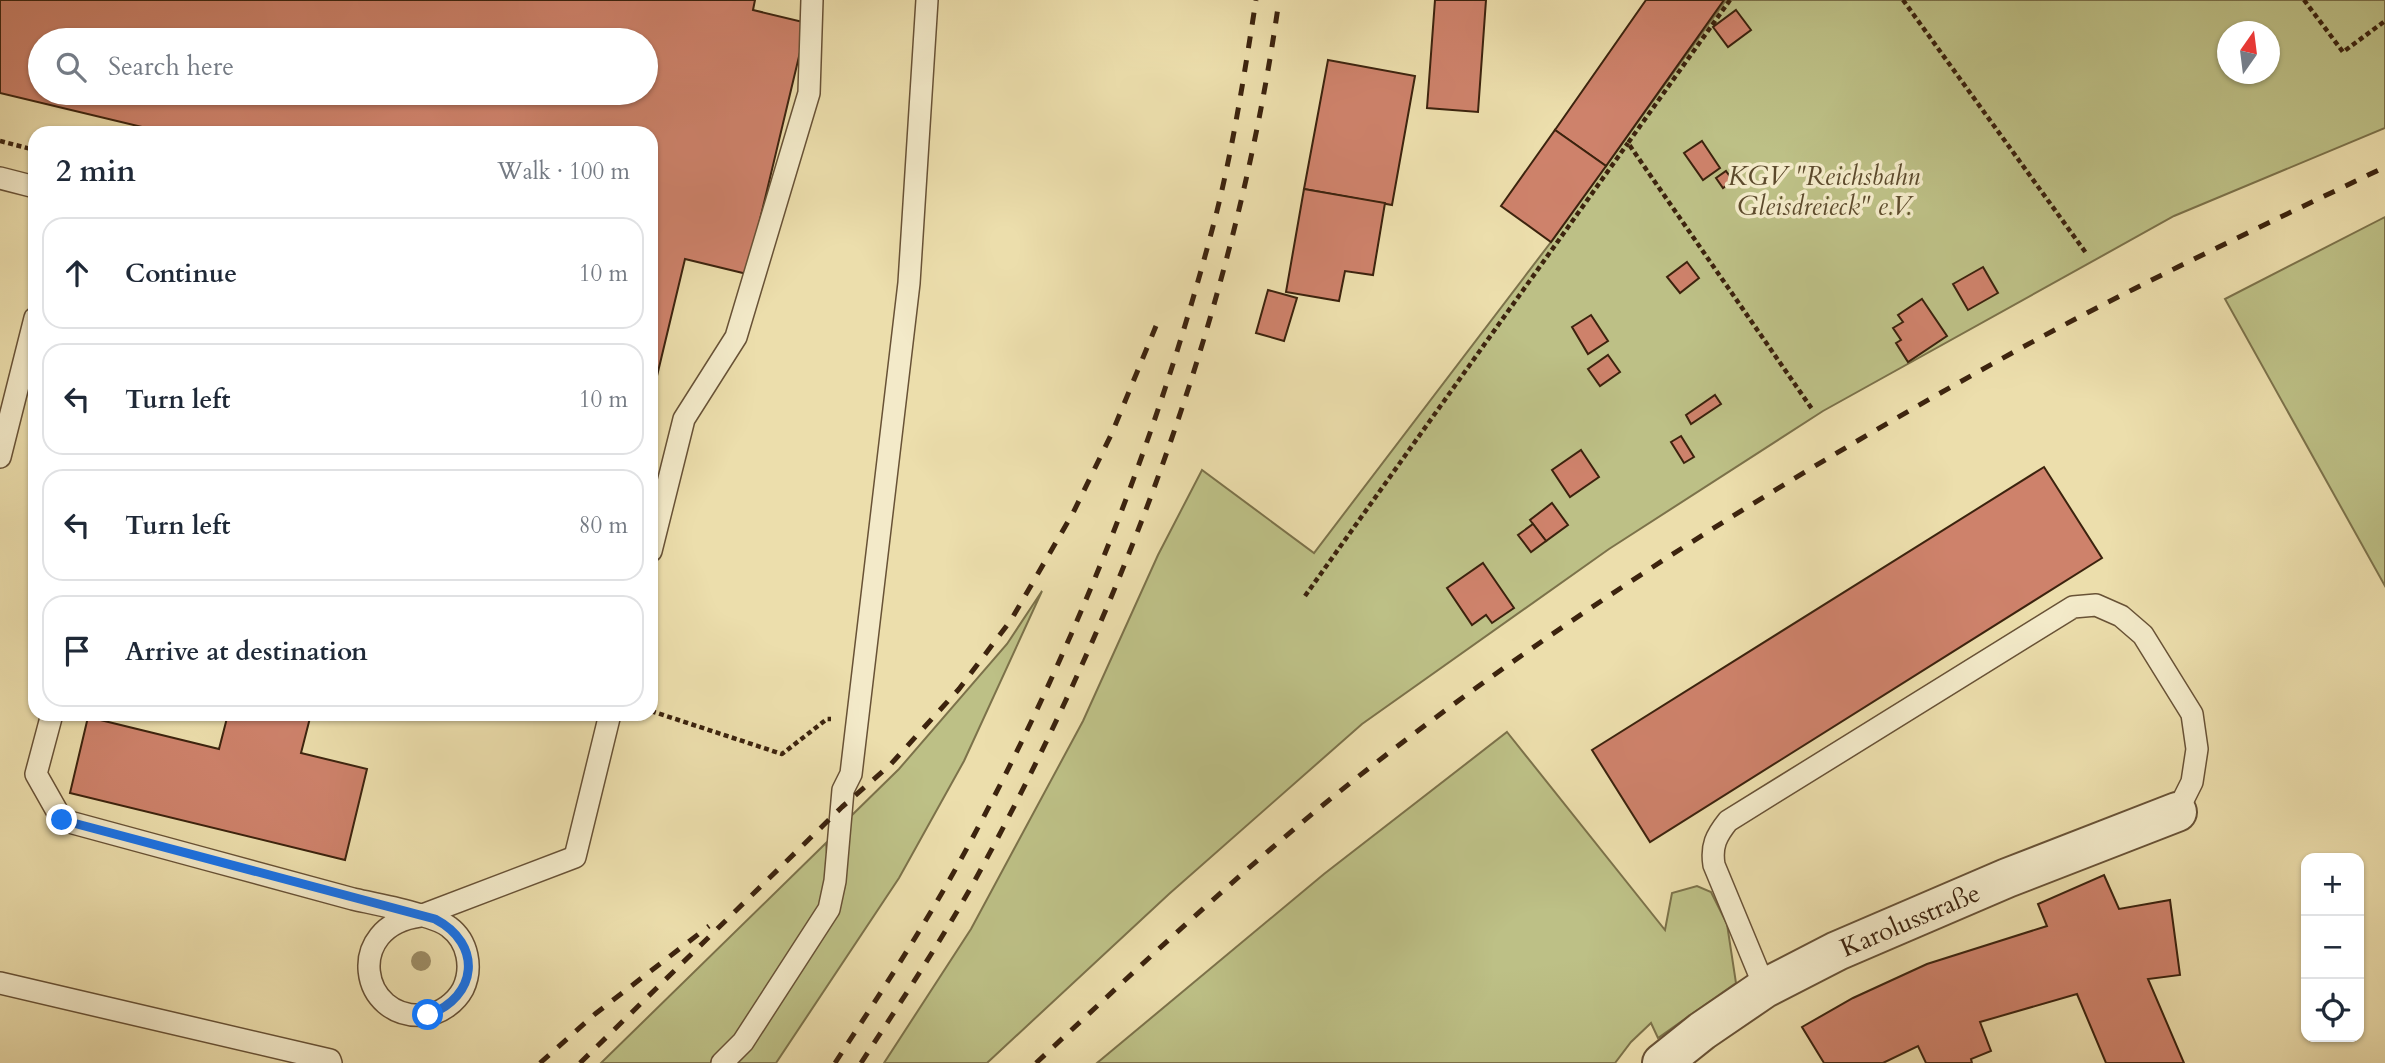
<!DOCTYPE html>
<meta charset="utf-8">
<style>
:root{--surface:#fff;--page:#f6f6f7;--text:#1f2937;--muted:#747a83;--line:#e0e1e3}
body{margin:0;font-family:Cardo,serif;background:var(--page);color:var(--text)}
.controls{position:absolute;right:21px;bottom:21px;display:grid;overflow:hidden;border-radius:14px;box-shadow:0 2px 5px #0004}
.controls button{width:63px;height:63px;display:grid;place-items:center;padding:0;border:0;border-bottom:2px solid var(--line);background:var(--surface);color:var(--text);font:35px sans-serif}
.compass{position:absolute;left:2217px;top:21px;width:63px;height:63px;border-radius:50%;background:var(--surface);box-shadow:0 2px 5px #0004;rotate:14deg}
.stop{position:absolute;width:21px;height:21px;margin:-16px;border:5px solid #1a73e8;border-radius:50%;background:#fff}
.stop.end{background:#1a73e8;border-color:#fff;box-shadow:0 2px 7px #0008}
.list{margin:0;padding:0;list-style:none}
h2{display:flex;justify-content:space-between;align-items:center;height:91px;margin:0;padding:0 28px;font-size:30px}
h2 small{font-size:23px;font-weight:400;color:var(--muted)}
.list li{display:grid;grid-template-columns:46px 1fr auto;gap:21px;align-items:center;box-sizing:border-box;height:112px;margin:0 14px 14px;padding:0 14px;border:2px solid var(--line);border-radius:21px}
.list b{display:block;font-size:26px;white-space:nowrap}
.list em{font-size:23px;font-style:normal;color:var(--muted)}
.icon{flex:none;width:38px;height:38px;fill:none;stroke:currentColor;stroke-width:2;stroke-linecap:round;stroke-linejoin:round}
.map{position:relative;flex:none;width:2385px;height:1063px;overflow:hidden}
.search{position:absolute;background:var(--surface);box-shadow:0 2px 5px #0004;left:28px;top:28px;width:630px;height:77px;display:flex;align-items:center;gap:18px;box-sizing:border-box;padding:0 24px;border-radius:38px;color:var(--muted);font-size:26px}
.panel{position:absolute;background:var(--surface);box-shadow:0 2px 5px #0004;left:28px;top:126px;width:630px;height:595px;border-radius:21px}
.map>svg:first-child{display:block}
.green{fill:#bdc086;stroke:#7c724a;stroke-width:2;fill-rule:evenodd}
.building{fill:#ce826b;stroke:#3c230e;stroke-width:2;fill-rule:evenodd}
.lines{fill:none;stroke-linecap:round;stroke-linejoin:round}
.lane-casing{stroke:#685236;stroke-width:24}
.street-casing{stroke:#685236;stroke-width:42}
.path{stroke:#3c230e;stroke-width:4.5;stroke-dasharray:5 3.5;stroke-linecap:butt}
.lane{stroke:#f3eac9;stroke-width:21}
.street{stroke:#f3eac9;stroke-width:38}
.rail{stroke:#3c230e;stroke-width:5;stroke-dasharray:12 12;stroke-linecap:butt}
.tree{fill:#9d8d66}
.route{stroke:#1a73e8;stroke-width:9}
.labels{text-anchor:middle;stroke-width:7;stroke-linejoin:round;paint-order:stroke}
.park-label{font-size:26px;font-style:italic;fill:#5c4a2c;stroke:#f3eac9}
.street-label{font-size:26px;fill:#3c230e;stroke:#f3eac9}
</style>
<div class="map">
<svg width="2385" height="1063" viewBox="0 0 2385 1063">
<rect width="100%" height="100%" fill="#ecdeac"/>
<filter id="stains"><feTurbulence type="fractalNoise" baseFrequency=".00286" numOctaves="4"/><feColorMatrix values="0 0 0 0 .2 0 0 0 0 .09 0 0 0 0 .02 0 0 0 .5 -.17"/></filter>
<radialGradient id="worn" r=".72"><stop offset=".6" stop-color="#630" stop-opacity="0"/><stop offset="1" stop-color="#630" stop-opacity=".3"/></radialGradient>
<g class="green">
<path d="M1726,0H2385V128L2174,216L1823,411L1609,549L1362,724L1169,894L987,1063H884L971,929L1083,721L1158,555L1202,470L1314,553L1551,242ZM2228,32H2270V74H2228Z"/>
<path d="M2385,217V586L2225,299Z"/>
<path d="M1042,591L964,761L899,878L776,1063H733L836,914L845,886L847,820L899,769L1007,644Z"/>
<path d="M1507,732L1665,930L1672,893L1697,886L1711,892L1727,924L1736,983L1658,1038L1651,1023L1631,1042L1615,1063H1097L1324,874Z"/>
<path d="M826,843L829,874L821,907L735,1038L711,1063H601Z"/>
</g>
<g class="building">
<path d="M0,0H755L753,10L807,23L747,274L685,259L651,401V133H167L0,93ZM40,40H646V93H40Z"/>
<path d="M1435,0H1486L1478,112L1427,108Z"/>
<path d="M1646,0H1724L1606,166L1555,130Z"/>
<path d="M1736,10L1751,30L1728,47L1713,27Z"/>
<path d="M1328,60L1415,76L1392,205L1304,189Z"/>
<path d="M1555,130L1606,166L1551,242L1501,206Z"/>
<path d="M1702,141L1720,168L1703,180L1684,153Z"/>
<path d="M1726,171L1733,181L1723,188L1716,178Z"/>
<path d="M1304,189L1385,203L1373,275L1345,271L1339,301L1286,292Z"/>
<path d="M1687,262L1699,278L1680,293L1667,277Z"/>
<path d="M1983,267L1998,293L1968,310L1953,284Z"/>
<path d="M1268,290L1297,298L1284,341L1256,333Z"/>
<path d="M1922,299L1947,336L1908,362L1896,343L1901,340L1893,328L1903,322L1898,315Z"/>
<path d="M1591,315L1608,341L1588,354L1572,327Z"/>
<path d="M1608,355L1620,372L1600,386L1588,369Z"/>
<path d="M1715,395L1721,404L1691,424L1686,415Z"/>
<path d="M1681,436L1694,457L1684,463L1671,442Z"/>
<path d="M1581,450L1599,477L1570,497L1552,470Z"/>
<path d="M2044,467L2102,558L1650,842L1592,750Z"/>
<path d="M1552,503L1568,525L1546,541L1530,520Z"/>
<path d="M1533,524L1546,541L1531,552L1518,535Z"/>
<path d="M1483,563L1514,608L1492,623L1486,615L1472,625L1447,588Z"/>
<path d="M228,714H311L301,753L367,769L345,860L70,793L88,717L219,749Z"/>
<path d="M2104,875L2119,909L2170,900L2180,975L2148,979L2184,1063H2106L2077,994L1980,1022L1991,1051L1971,1059L1972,1063H1926L1918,1046L1883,1063H1824L1802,1027L1853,998L1927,964L2047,926L2038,904Z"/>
</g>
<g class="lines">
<g class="lane-casing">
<g id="lane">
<path d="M0,178L35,187"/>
<path d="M0,457L35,318"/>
<path d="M651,551L684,419L736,337L809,93L812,0"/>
<path d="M52,714L36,774L62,820C159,846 256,873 353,899C375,904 435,915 449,927C468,941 473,968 463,989C456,1002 441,1014 425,1015C359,1021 344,926 420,916L575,857L610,714"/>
<path d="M0,983L330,1060L331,1063"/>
<path d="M1765,988L1714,865C1711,846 1716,836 1728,821L2073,607L2096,605L2121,616L2143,635L2192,714L2197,749L2192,782L2177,812"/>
<path d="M722,1063L743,1042L829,909L835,881L843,790L851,774L909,283L927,0"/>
</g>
</g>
<g class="street-casing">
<path id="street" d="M1662,1063L1702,1031L1765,988L1837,951L2007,878L2177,812"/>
</g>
<g class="path">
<path d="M1730,0L1628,143L1812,409"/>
<path d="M1903,0L2086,253"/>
<path d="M2304,0L2343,52L2385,21"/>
<path d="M0,141L35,150"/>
<path d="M1305,596L1628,143"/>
<path d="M651,711L782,754L827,719H831"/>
</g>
<use href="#lane" class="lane"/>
<use href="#street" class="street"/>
<g class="rail">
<path d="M540,1063L595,1014L709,926"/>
<path d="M580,1063L842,807L890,765L959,689L1011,620L1073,513L1112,433L1156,326"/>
<path d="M835,1063C878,997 922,930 960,861C1072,656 1159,437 1217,211C1234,142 1245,70 1256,0"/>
<path d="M861,1063C902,1000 944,937 980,871C1125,604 1237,302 1279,0"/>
<path d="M1036,1063C1150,957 1262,850 1386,755C1581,605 1796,472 2012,353C2134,286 2260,227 2385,167"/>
</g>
</g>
<circle class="tree" cx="421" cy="961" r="10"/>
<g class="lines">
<path class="route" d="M62,820L435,919C483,944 478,997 428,1015"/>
</g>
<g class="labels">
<g class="park-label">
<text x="1824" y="185">KGV "Reichsbahn<tspan x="1824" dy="30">Gleisdreieck" e.V.</tspan></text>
</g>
<g class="street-label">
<text transform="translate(1910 920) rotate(-23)" y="9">Karolusstraße</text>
</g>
</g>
<rect width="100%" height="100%" filter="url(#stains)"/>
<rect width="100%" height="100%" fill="url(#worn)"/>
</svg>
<div class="controls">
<button>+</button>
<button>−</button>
<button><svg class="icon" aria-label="locate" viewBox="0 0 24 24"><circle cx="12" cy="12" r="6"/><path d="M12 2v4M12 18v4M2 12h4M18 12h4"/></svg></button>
</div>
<svg class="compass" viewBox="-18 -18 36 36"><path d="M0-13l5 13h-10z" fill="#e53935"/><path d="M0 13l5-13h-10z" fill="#747a83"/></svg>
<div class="stop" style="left:428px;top:1015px"></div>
<div class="stop end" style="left:62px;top:820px"></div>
<div class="search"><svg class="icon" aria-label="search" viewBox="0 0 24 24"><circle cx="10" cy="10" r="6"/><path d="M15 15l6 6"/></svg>Search here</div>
<section class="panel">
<h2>2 min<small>Walk · 100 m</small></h2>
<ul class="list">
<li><svg class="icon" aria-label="ahead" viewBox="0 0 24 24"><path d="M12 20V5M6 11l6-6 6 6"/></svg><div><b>Continue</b></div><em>10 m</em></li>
<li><svg class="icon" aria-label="left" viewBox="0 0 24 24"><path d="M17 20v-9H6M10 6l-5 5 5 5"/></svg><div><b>Turn left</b></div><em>10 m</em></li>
<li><svg class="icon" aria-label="left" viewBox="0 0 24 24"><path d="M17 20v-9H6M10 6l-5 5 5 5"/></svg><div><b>Turn left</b></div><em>80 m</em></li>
<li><svg class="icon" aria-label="arrive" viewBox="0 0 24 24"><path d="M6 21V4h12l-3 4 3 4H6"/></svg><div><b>Arrive at destination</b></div></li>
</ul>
</section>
</div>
